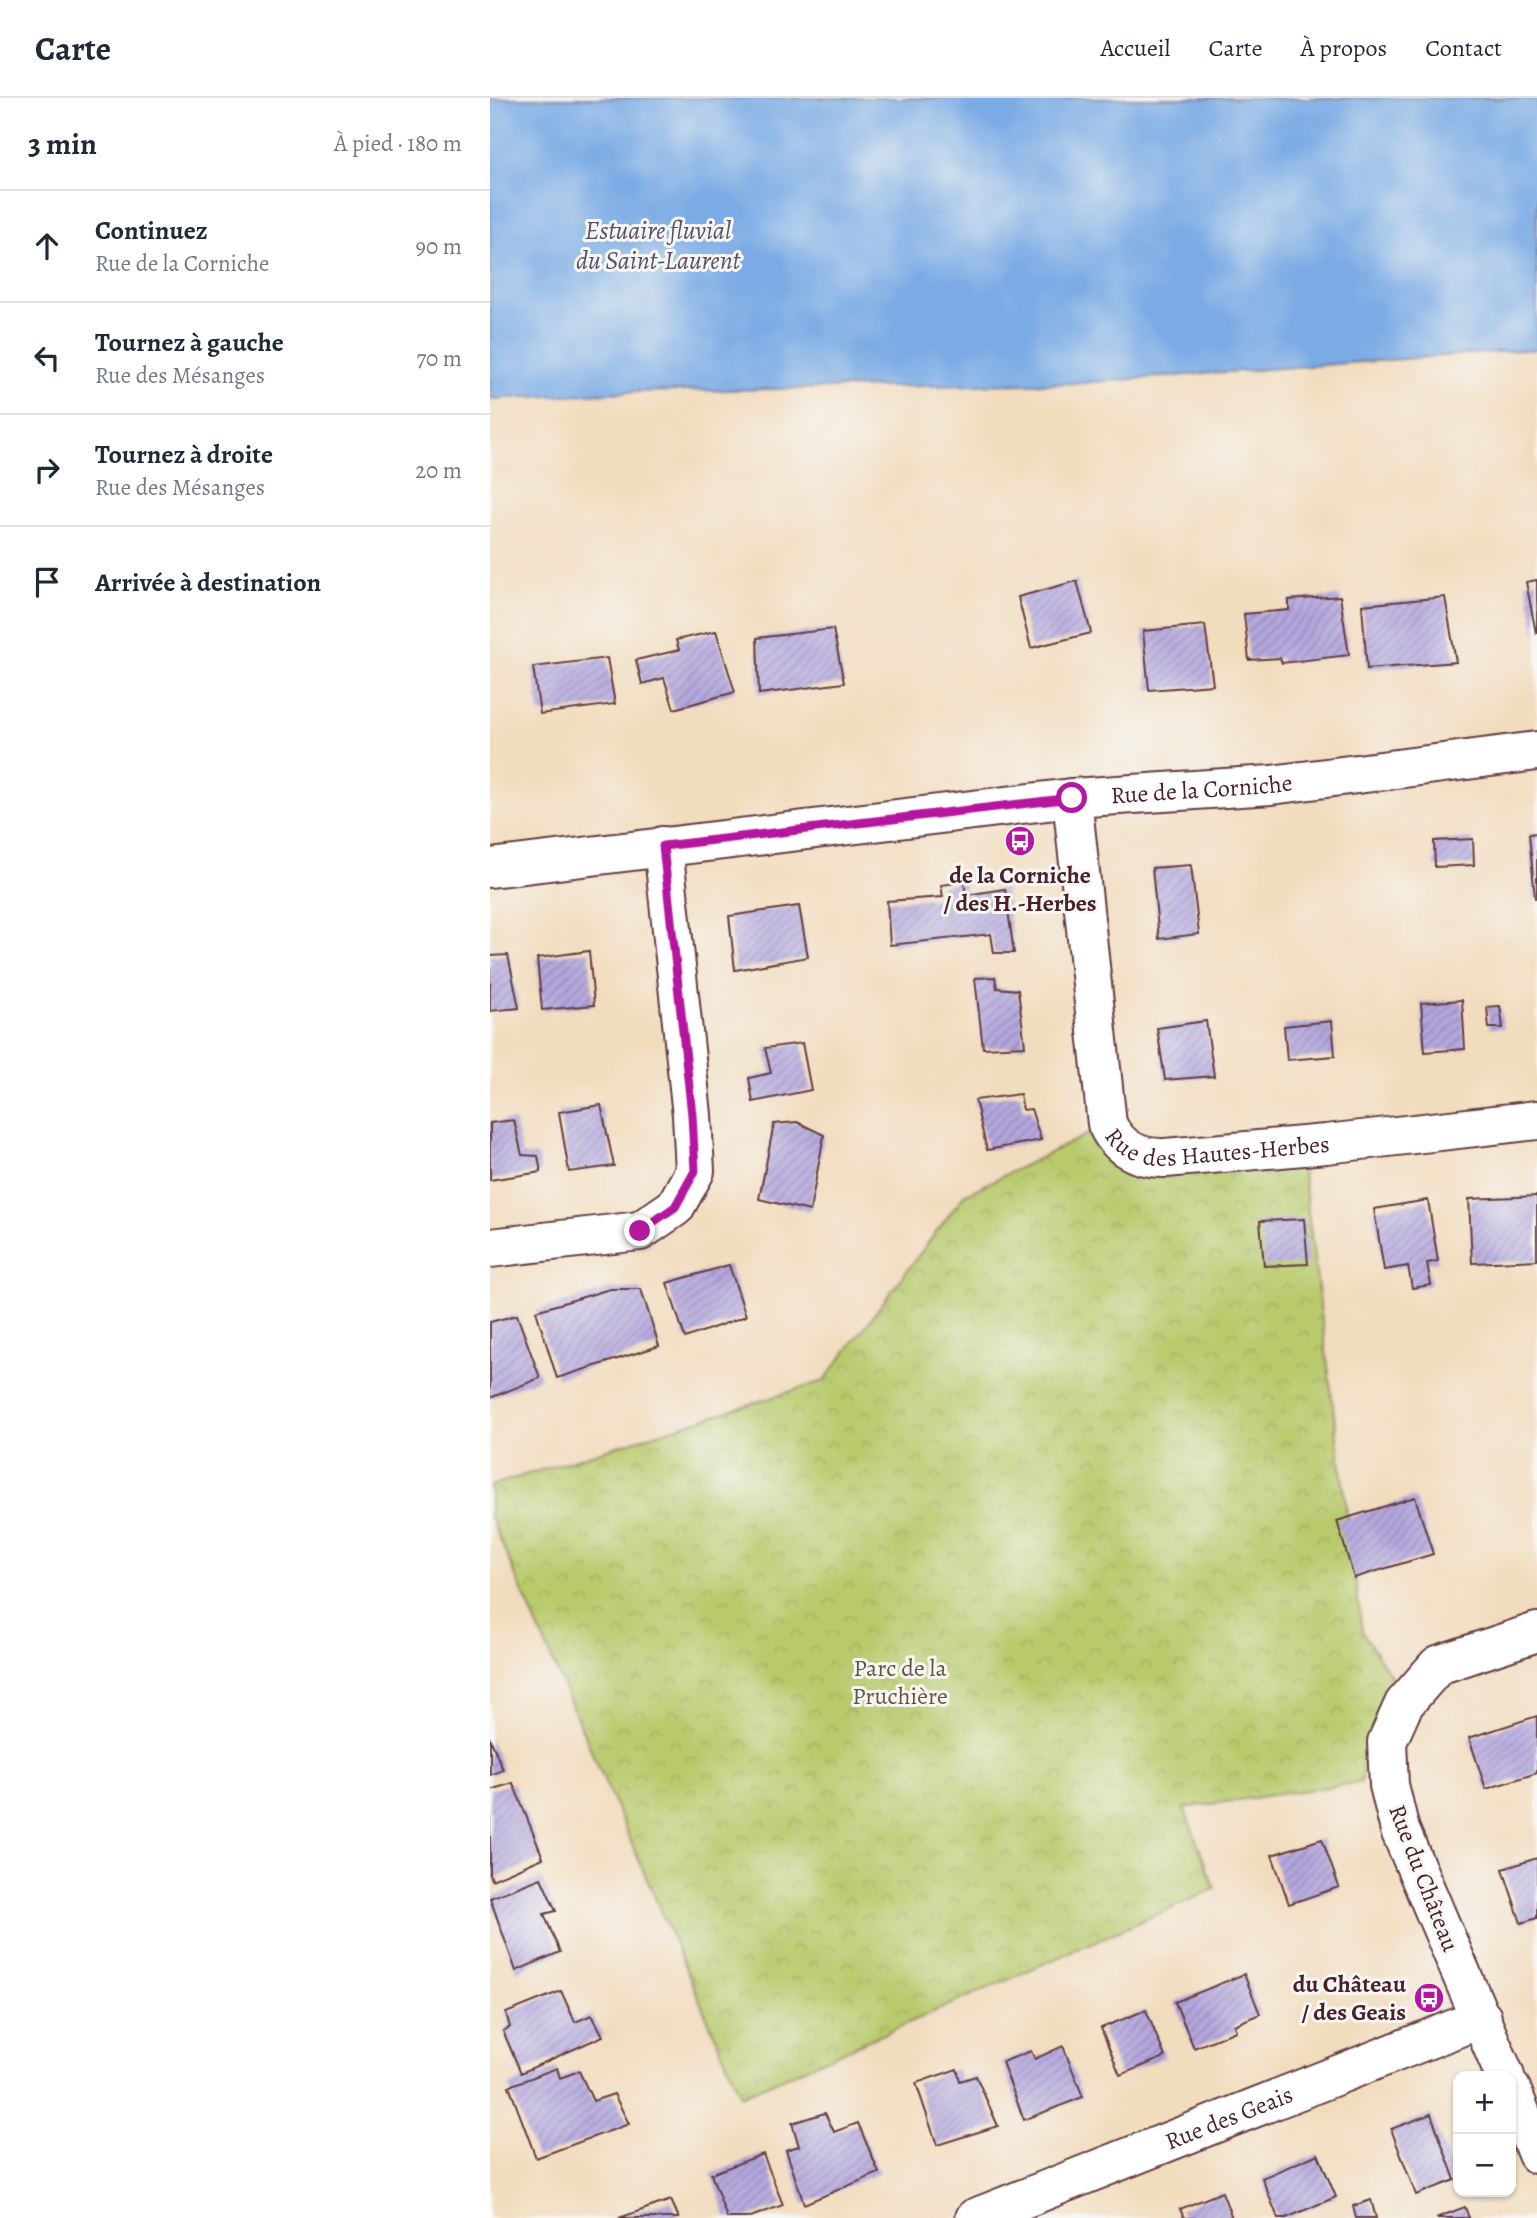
<!DOCTYPE html>
<html lang="fr">
<meta charset="utf-8">
<style>
:root{--surface:#fff;--page:#f6f6f7;--text:#1f2937;--muted:#747a83;--line:#e0e1e3}
body{margin:0;font-family:Alegreya,serif;background:var(--page);color:var(--text)}
.controls{position:absolute;right:21px;bottom:21px;display:grid;overflow:hidden;border-radius:14px;box-shadow:0 2px 5px #0004}
.controls button{width:63px;height:63px;display:grid;place-items:center;padding:0;border:0;border-bottom:2px solid var(--line);background:var(--surface);color:var(--text);font:35px sans-serif}
.stop{position:absolute;width:21px;height:21px;margin:-16px;border:5px solid #b5179e;border-radius:50%;background:#fff}
.stop.end{background:#b5179e;border-color:#fff;box-shadow:0 2px 7px #0008}
.list{margin:0;padding:0;list-style:none}
h2{display:flex;justify-content:space-between;align-items:center;height:91px;margin:0;padding:0 28px;font-size:30px}
h2 small{font-size:23px;font-weight:400;color:var(--muted)}
.list li{display:grid;grid-template-columns:46px 1fr auto;gap:21px;align-items:center;box-sizing:border-box;height:112px;padding:0 28px;border-top:2px solid var(--line)}
.list b{display:block;font-size:26px;white-space:nowrap}
.list p{margin:0;font-size:23px;white-space:nowrap;color:var(--muted)}
.list em{font-size:23px;font-style:normal;color:var(--muted)}
.icon{flex:none;width:38px;height:38px;fill:none;stroke:currentColor;stroke-width:2;stroke-linecap:round;stroke-linejoin:round}
.map{position:relative;flex:none;width:1047px;height:2120px;overflow:hidden}
header{display:flex;align-items:center;gap:42px;box-sizing:border-box;height:98px;padding:0 35px;background:var(--surface);border-bottom:2px solid var(--line)}
header strong{font-size:33px}
nav{display:flex;gap:38px;margin-inline-start:auto;font-size:24px}
main{display:flex}
aside{flex:1;background:var(--surface)}
.map>svg:first-child{display:block}
.park{fill:url(#park-crowns);stroke:#82744c;stroke-width:2}
.water{fill:#7aabe5;stroke:#626588;stroke-width:2}
.building{fill:url(#building-hatch)}
.lines{fill:none;stroke-linecap:round;stroke-linejoin:round}
.minor-casing{stroke:#633b41;stroke-width:42}
.minor{stroke:#fff;stroke-width:38}
.route{stroke:#b5179e;stroke-width:9}
.labels{text-anchor:middle;stroke-width:6;stroke-linejoin:round;paint-order:stroke}
.street-label{font-size:24px;fill:#4a1f2b;stroke:#f6f6f2}
.poi-label{font-size:24px;font-weight:bold;fill:#4a1f2b;stroke:#f6f6f2}
.park-label{font-size:24px;fill:#6b523f;stroke:#f6f6f2}
.water-label{font-size:26px;font-style:italic;fill:#5b506c;stroke:#f6f6f2}
</style>
<header>
<strong>Carte</strong>
<nav><a>Accueil</a><a>Carte</a><a>À propos</a><a>Contact</a></nav>
</header>
<main>
<aside>
<h2>3 min<small>À pied · 180 m</small></h2>
<ul class="list">
<li><svg class="icon" aria-label="ahead" viewBox="0 0 24 24"><path d="M12 20V5M6 11l6-6 6 6"/></svg><div><b>Continuez</b><p>Rue de la Corniche</p></div><em>90 m</em></li>
<li><svg class="icon" aria-label="left" viewBox="0 0 24 24"><path d="M17 20v-9H6M10 6l-5 5 5 5"/></svg><div><b>Tournez à gauche</b><p>Rue des Mésanges</p></div><em>70 m</em></li>
<li><svg class="icon" aria-label="right" viewBox="0 0 24 24"><path d="M7 20v-9h11M14 6l5 5-5 5"/></svg><div><b>Tournez à droite</b><p>Rue des Mésanges</p></div><em>20 m</em></li>
<li><svg class="icon" aria-label="arrive" viewBox="0 0 24 24"><path d="M6 21V4h12l-3 4 3 4H6"/></svg><div><b>Arrivée à destination</b></div></li>
</ul>
</aside>
<div class="map">
<svg width="1047" height="2120" viewBox="0 0 1047 2120">
<defs>
<pattern id="park-crowns" width="20" height="18" patternUnits="userSpaceOnUse" patternTransform="scale(1.75)"><rect width="20" height="18" fill="#b9ca6d"/><path d="M2 6a3 3 0 1 1 6 0M12 15a3 3 0 1 1 6 0" fill="none" stroke="#a1ad5f"/></pattern>
<pattern id="building-hatch" width="6" height="6" patternUnits="userSpaceOnUse" patternTransform="scale(1.75)"><rect width="6" height="6" fill="#b3a7de"/><path d="M-1 1l2-2M0 6l6-6M5 7l2-2" fill="none" stroke="#9487b4"/></pattern>
</defs>
<rect width="100%" height="100%" fill="#f6f6f2"/>
<filter id="ink" filterUnits="userSpaceOnUse"><feTurbulence type="fractalNoise" baseFrequency=".0143" numOctaves="2"/><feDisplacementMap in="SourceGraphic" scale="14" xChannelSelector="R" yChannelSelector="G"/><feConvolveMatrix kernelMatrix="1 2 1 2 8 2 1 2 1" color-interpolation-filters="sRGB"/></filter>
<filter id="wash" filterUnits="userSpaceOnUse"><feTurbulence type="fractalNoise" baseFrequency=".00686" numOctaves="4" result="noise"/><feDisplacementMap in="SourceGraphic" scale="28" xChannelSelector="R" yChannelSelector="G"/><feGaussianBlur stdDeviation="1.57" result="paint"/><feColorMatrix in="noise" values="0 0 0 0 0 0 0 0 0 0 0 0 0 0 0 0 0 1.4 0 .05"/><feComposite in="paint" operator="in"/></filter>
<g filter="url(#wash)">
<rect width="100%" height="100%" fill="#f2dcbe"/>
<path class="park" d="M598,1036C607,1053 617,1063 635,1071L812,1067L872,1533L902,1580L875,1657L871,1684L694,1710L725,1791L251,1998L0,1419V1388L334,1283L474,1097Z"/>
<path class="water" d="M0,0H1047V251L590,285L137,294L0,301Z"/>
<g id="blocks">
<g class="building">
<path d="M1047,482V535H1046L1036,484Z"/>
<path d="M587,483L601,535L541,550L528,499Z"/>
<path d="M850,498L859,557L792,565L790,560L759,562L754,516L799,512V502Z"/>
<path d="M955,499L966,564L877,571L872,507Z"/>
<path d="M715,527L723,587L659,592L653,533Z"/>
<path d="M343,531L354,585L269,596L267,540Z"/>
<path d="M226,533L245,594L184,611L174,580L152,586L146,562L189,552L186,542Z"/>
<path d="M117,560L125,606L50,616L43,569Z"/>
<path d="M1047,735V800H1045L1039,736Z"/>
<path d="M983,741L984,767L945,769L944,743Z"/>
<path d="M701,767L709,836L669,841L662,770Z"/>
<path d="M474,784L476,797L515,791L524,855H504L501,836L400,847L397,803L453,799L451,787Z"/>
<path d="M309,808L318,859L245,872L239,818Z"/>
<path d="M99,853L104,907L52,912L47,860Z"/>
<path d="M18,857L29,910L0,913V858Z"/>
<path d="M505,879L507,890L528,892L535,948L493,950L485,880Z"/>
<path d="M972,902L975,951L935,954L931,905Z"/>
<path d="M1010,908L1013,930H999L997,909Z"/>
<path d="M716,923L724,978L675,982L667,930Z"/>
<path d="M842,923L845,958L797,962L794,928Z"/>
<path d="M312,945L321,992L263,1004L259,980L281,975L275,950Z"/>
<path d="M530,996L533,1012L541,1011L551,1042L497,1052L485,1002Z"/>
<path d="M111,1007L124,1068L79,1074L69,1014Z"/>
<path d="M24,1022L32,1057L48,1058L51,1074L0,1082V1025Z"/>
<path d="M307,1024L334,1037L320,1113L269,1101L284,1026Z"/>
<path d="M1047,1098V1162L982,1165L979,1101Z"/>
<path d="M938,1102L948,1163L937,1165L941,1187L922,1190L918,1168L894,1172L884,1111Z"/>
<path d="M814,1121L818,1166L774,1168L770,1123Z"/>
<path d="M239,1167L256,1218L195,1240L177,1185Z"/>
<path d="M120,1191H151L169,1248L67,1280L46,1213Z"/>
<path d="M27,1217L50,1280L0,1300V1224Z"/>
<path d="M925,1399L943,1456L864,1480L847,1423Z"/>
<path d="M1047,1618V1675L996,1691L979,1640Z"/>
<path d="M0,1640L13,1672L0,1677Z"/>
<path d="M23,1685L53,1760L2,1782L0,1776V1692Z"/>
<path d="M832,1741L849,1789L799,1806L782,1757Z"/>
<path d="M1047,1760V1820L1031,1825L1013,1771Z"/>
<path d="M51,1780L66,1813L54,1816L70,1854L26,1873L0,1800Z"/>
<path d="M754,1876L770,1916L744,1927L746,1933L704,1950L685,1904Z"/>
<path d="M71,1893L85,1924L102,1917L113,1938L31,1975L13,1933L20,1929L16,1915Z"/>
<path d="M656,1912L675,1959L630,1977L611,1930Z"/>
<path d="M573,1948L593,1999L534,2022L512,1964L541,1953L545,1961Z"/>
<path d="M67,1970L70,1980L89,1973L103,2003L124,1996L139,2026L46,2060L19,1988Z"/>
<path d="M467,1971L470,1983L486,1978L508,2028L447,2047L426,1985Z"/>
<path d="M335,2015L344,2034L368,2025L389,2075L314,2106L296,2052L309,2048L302,2025Z"/>
<path d="M941,2016L965,2082L926,2097L901,2031Z"/>
<path d="M273,2056L293,2107L258,2120H237L221,2076Z"/>
<path d="M828,2056L846,2099L796,2120H788L772,2080Z"/>
<path d="M732,2094L742,2120H694L690,2111Z"/>
<path d="M181,2102L189,2120H129Z"/>
<path d="M881,2102L886,2120H866L863,2108Z"/>
<path d="M975,2109L979,2120H946Z"/>
</g>
</g>
</g>
<g filter="url(#ink)">
<use href="#blocks" fill-opacity="0" stroke="#633b41" stroke-width="2"/>
<g class="lines">
<g class="minor-casing">
<g id="minor">
<path id="s1" d="M582,700L617,1026C628,1050 648,1061 675,1060L836,1046L1047,1022"/>
<path id="s2" d="M0,770L582,700L781,687L1047,653"/>
<path d="M0,1150L150,1133L185,1109L205,1073L202,1017L173,748"/>
<path d="M1015,1978L910,1732L899,1687L897,1644L914,1606L948,1567L1047,1534"/>
<path d="M1021,1991L1047,2056"/>
<path id="s3" d="M485,2120L992,1920"/>
</g>
</g>
<use href="#minor" class="minor"/>
</g>
</g>
<g class="lines" filter="url(#ink)">
<path class="route" d="M150,1133L185,1109L205,1073L202,1017L173,748L582,700"/>
</g>
<defs>
<g id="bus-disc" transform="scale(1.575)"><circle r="9.5" fill="#b5179e" stroke="#f6f6f2"/><path d="M-5-6H5V4H4V6H2V4H-2V6H-4V4H-5ZM-3.5-4V0h7V-4ZM-3.5 1.2v1.5H-2V1.2ZM2 1.2v1.5H3.5V1.2Z" fill="#fff"/></g>
</defs>
<g fill-rule="evenodd">
<use href="#bus-disc" x="530" y="743"/>
<use href="#bus-disc" x="939" y="1900"/>
</g>
<g class="labels">
<g class="street-label">
<text dy="8" stroke="none"><textPath href="#s2" startOffset="716">Rue de la Corniche</textPath></text>
<text dy="8" stroke="none"><textPath href="#s1" startOffset="450">Rue des Hautes-Herbes</textPath></text>
<text transform="translate(934 1780) rotate(69)" y="8">Rue du Château</text>
<text dy="8" stroke="none"><textPath href="#s3" startOffset="273">Rue des Geais</textPath></text>
</g>
<g class="poi-label">
<text x="530" y="785">de la Corniche<tspan x="530" dy="28">/ des H.-Herbes</tspan></text>
<text x="916" y="1894" text-anchor="end">du Château<tspan x="916" dy="28">/ des Geais</tspan></text>
</g>
<g class="park-label">
<text x="410" y="1578">Parc de la<tspan x="410" dy="28">Pruchière</tspan></text>
</g>
<g class="water-label">
<text x="168" y="141">Estuaire fluvial<tspan x="168" dy="30">du Saint-Laurent</tspan></text>
</g>
</g>
</svg>
<div class="controls">
<button>+</button>
<button>−</button>
</div>
<div class="stop" style="left:582px;top:700px"></div>
<div class="stop end" style="left:150px;top:1133px"></div>
</div>
</main>
